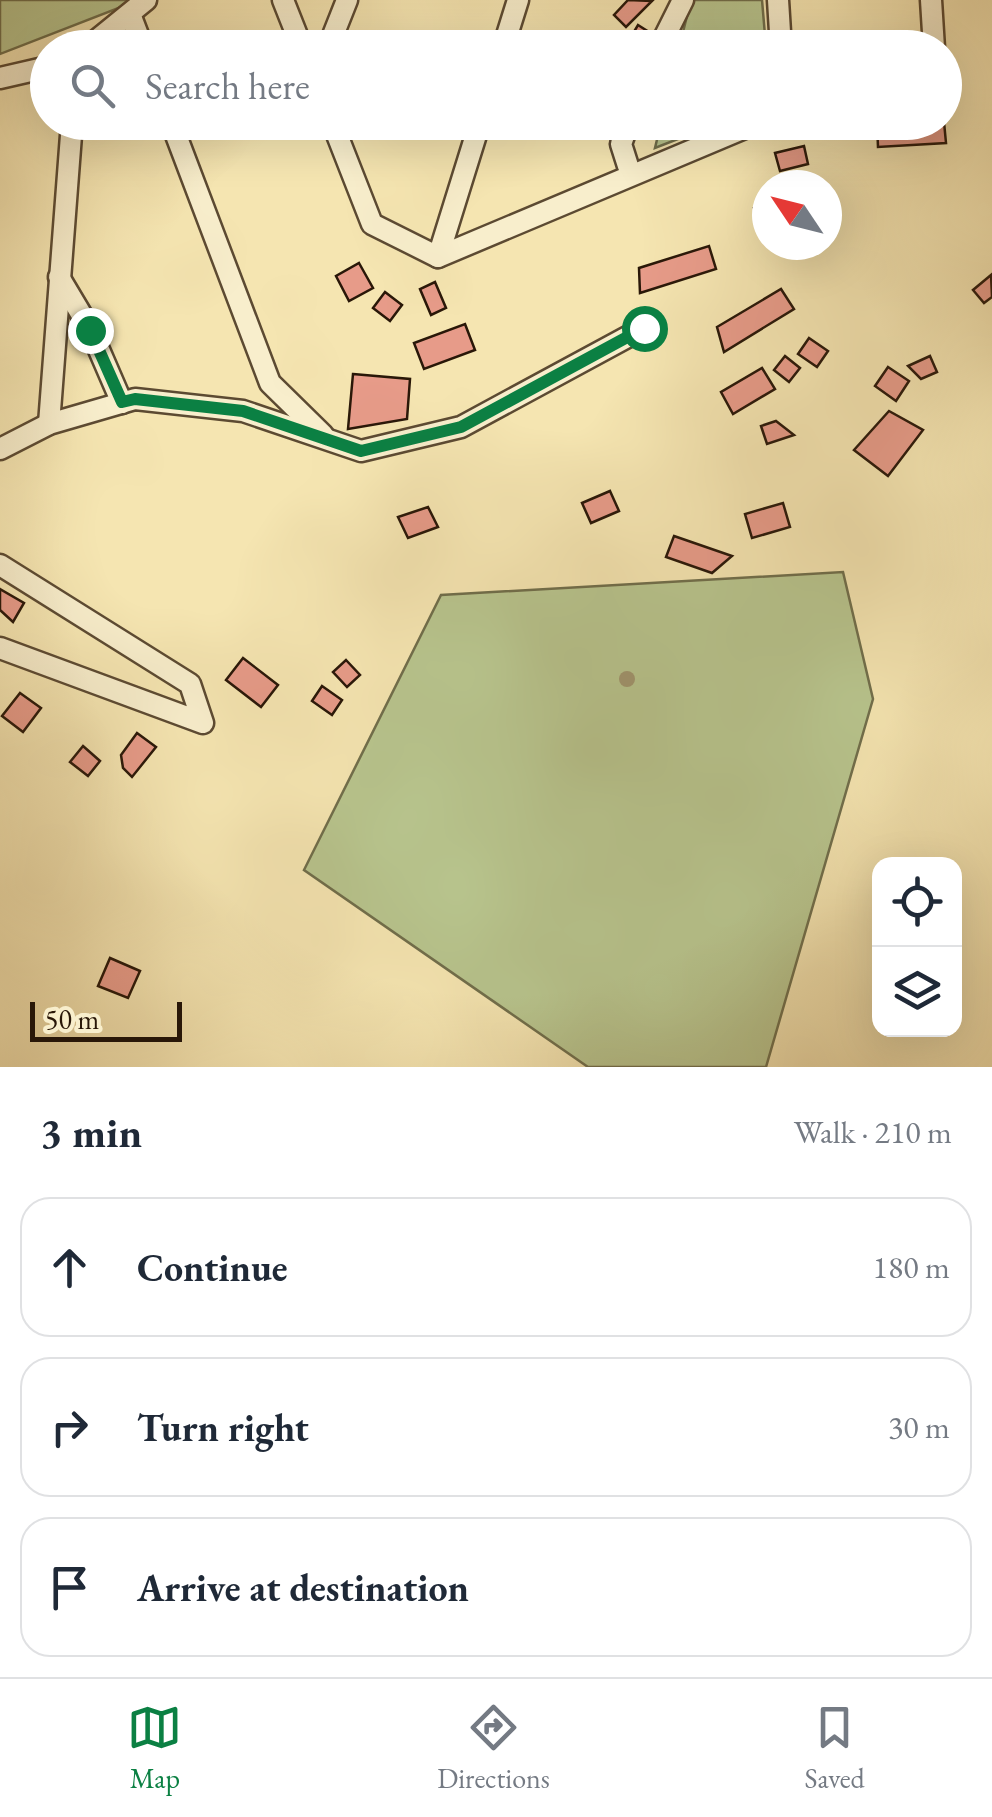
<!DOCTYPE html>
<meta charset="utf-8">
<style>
:root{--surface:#fff;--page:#f2f2f3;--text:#1f2937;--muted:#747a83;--line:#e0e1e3;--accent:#0b8043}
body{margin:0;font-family:"EB Garamond",serif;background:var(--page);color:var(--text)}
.controls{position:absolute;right:30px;bottom:30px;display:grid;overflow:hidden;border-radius:20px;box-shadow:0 10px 40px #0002}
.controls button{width:90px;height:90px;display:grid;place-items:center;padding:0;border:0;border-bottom:2px solid var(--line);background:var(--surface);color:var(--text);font:50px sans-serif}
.compass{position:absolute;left:752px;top:170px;width:90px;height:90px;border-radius:50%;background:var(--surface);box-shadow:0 10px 40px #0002;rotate:305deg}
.scale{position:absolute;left:30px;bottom:25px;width:152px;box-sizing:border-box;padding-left:10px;border:5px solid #291708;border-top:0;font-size:28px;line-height:35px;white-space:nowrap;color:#291708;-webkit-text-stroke:8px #f8eecc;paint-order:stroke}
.stop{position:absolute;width:30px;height:30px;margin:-22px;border:8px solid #0b8043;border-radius:50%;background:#fff}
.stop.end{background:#0b8043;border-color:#fff;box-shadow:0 2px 10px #0008}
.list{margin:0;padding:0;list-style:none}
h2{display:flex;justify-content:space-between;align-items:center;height:130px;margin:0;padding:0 40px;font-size:42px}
h2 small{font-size:32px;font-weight:400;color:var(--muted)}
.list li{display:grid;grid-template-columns:65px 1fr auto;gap:30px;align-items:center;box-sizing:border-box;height:140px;margin:0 20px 20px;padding:0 20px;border:2px solid var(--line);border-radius:30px}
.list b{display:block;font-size:38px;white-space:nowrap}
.list em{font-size:32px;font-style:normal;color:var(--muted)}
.icon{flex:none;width:55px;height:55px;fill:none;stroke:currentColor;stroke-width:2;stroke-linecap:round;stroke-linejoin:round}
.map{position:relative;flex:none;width:992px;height:1067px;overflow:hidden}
.search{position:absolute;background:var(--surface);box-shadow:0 10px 40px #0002;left:30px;right:30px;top:30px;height:110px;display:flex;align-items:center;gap:25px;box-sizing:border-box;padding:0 35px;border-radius:55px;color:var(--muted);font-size:38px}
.sheet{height:610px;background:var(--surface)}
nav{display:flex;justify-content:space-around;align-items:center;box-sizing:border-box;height:140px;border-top:2px solid var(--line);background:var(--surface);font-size:28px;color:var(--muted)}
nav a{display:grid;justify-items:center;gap:5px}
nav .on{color:var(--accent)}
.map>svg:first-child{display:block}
.green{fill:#b8c58e;stroke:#706e4b;stroke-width:2.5}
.building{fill:#e79b89;stroke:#291708;stroke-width:2.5}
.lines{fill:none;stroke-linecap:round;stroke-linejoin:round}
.minor-casing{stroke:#5c4a32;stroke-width:25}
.minor{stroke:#f8eecc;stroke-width:20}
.tree{fill:#a0956e}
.route{stroke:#0b8043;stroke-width:12}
</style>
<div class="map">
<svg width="992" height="1067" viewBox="0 0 992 1067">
<rect width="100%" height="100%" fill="#f5e5b1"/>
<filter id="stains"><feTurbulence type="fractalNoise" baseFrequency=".002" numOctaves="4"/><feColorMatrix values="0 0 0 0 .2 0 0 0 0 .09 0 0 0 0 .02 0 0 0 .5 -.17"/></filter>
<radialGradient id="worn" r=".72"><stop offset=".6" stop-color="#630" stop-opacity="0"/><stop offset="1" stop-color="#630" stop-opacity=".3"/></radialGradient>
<g class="green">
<path d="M0,0H139L0,54Z"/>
<path d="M691,0H762L766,47L679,48Z"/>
<path d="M661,123V122L719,123L655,148Z"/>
<path d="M843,572L873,699L766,1067H588L304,870L441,595Z"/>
</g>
<g class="building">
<path d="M628,0L652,1L626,27L614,15Z"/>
<path d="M638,25L652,34L646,44L632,35Z"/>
<path d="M877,122H944L946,143L878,147Z"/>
<path d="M804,146L808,164L780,171L775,153Z"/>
<path d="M767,204V228L762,230L754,208Z"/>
<path d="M709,246L716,269L640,293L639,268Z"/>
<path d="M359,263L373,288L349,301L336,276Z"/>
<path d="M991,275L992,297L984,303L973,290Z"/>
<path d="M435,282L446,308L431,315L420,289Z"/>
<path d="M781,289L794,309L724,352L717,327Z"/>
<path d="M385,292L402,305L390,321L373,308Z"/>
<path d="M465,324L475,350L424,369L414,343Z"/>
<path d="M809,338L828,351L817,367L798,354Z"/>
<path d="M785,356L800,368L789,382L774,370Z"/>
<path d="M930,356L937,372L921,379L908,366Z"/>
<path d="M888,367L909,381L896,401L875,386Z"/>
<path d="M762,368L775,389L733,414L721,392Z"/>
<path d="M353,374L410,379L407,419L348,429Z"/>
<path d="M889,411L923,430L888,476L854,450Z"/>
<path d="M776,421L794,435L767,444L761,426Z"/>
<path d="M610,491L619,511L591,523L582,503Z"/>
<path d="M783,503L790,527L752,538L745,514Z"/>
<path d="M428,507L438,527L408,538L398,517Z"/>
<path d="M674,536L732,556L712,573L666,557Z"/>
<path d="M0,589L24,603L13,622L0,610Z"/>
<path d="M243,658L278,685L261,707L226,680Z"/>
<path d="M346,660L360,675L347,687L333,672Z"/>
<path d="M322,686L342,700L332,715L312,701Z"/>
<path d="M20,693L41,708L23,732L2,716Z"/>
<path d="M137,733L156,747L132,777L123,768L121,755Z"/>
<path d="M83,746L100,761L88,776L70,762Z"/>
<path d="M110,958L140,971L128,998L98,986Z"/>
</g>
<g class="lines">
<g class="minor-casing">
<g id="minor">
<path d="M283,0L302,48"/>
<path d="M778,0L781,48"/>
<path d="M931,0L934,48"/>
<path d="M130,14L143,48"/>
<path d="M87,48L146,0"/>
<path d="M328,48L347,0"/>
<path d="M503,48L518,0"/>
<path d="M659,48L683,0"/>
<path d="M0,78L48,67"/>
<path d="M171,122L270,383L323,435"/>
<path d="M332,122L372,224L438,257L759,122"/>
<path d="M628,166L621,144L629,122"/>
<path d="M438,257L480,122"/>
<path d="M59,277L90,329L122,403"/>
<path d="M49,424L72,122"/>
<path d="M0,449L49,424L135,399L243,411L361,451L461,427L644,328"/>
<path d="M0,565L190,684L203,723L0,648"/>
</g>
</g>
<use href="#minor" class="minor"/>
</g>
<circle class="tree" cx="627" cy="679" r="8"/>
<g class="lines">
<path class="route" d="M90,330L122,402L135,399L243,411L361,451L461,427L644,328"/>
</g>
<rect width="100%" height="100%" filter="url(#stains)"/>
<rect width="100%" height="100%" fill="url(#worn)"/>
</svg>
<div class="controls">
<button><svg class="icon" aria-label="locate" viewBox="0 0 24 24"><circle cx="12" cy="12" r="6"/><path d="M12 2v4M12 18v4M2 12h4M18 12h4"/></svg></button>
<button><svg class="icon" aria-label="layers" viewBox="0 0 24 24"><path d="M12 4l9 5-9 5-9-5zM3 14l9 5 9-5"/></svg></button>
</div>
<svg class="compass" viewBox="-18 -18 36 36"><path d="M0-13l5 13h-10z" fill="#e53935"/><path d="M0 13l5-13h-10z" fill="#747a83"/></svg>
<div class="scale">50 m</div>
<div class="stop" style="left:644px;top:328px"></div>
<div class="stop end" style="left:90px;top:330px"></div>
<div class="search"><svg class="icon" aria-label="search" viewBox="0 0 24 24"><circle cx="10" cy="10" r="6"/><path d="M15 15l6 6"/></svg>Search here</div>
</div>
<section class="sheet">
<h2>3 min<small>Walk · 210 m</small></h2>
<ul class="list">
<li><svg class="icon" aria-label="ahead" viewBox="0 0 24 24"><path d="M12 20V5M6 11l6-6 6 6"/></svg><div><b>Continue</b></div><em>180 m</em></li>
<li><svg class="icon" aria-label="right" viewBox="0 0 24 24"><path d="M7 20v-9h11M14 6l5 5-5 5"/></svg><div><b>Turn right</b></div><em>30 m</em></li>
<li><svg class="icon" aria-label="arrive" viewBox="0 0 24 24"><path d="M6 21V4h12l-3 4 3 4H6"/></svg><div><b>Arrive at destination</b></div></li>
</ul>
</section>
<nav>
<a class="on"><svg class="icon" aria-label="map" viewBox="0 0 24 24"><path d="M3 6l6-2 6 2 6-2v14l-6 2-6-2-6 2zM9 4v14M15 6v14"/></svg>Map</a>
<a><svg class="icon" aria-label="directions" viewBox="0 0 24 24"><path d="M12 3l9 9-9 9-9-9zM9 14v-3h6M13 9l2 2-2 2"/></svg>Directions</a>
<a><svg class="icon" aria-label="saved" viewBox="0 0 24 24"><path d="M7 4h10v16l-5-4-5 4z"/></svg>Saved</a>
</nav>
